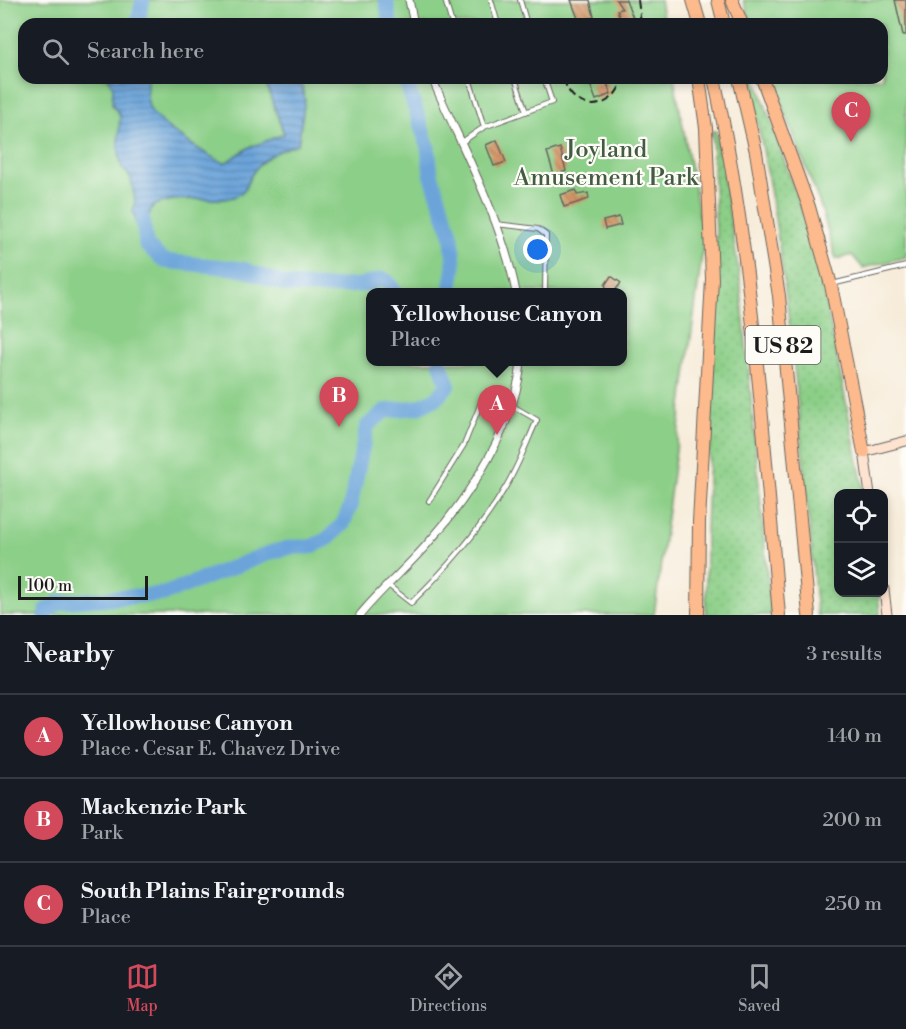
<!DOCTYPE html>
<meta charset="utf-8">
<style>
:root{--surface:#171b24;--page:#242831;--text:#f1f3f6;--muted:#9ea1a6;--line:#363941;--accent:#d1495b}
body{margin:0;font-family:"Libre Bodoni",serif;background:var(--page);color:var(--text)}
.controls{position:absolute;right:18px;bottom:18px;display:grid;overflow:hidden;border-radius:12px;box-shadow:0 3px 9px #0003}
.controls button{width:54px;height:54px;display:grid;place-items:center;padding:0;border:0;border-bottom:2px solid var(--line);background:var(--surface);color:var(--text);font:30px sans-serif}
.scale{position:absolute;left:18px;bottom:15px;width:130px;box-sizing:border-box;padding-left:6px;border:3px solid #1c1c1c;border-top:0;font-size:16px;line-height:21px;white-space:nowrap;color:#1c1c1c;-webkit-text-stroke:4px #fdfcf7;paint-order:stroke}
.you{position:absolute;left:538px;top:250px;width:21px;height:21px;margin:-15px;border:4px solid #fff;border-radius:50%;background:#1a73e8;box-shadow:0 0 0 9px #1a73e833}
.badge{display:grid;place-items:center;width:39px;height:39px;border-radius:50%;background:var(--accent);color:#fff;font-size:20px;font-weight:700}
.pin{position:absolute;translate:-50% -50px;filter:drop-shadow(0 2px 3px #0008)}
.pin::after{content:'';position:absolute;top:32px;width:21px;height:18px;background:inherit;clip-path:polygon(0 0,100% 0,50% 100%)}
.popup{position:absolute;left:366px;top:288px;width:261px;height:78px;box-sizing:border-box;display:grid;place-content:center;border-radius:12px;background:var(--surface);filter:drop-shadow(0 2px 4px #0005);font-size:20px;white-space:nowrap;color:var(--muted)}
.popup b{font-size:22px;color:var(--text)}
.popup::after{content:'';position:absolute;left:50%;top:100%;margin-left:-12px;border:12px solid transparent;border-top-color:var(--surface)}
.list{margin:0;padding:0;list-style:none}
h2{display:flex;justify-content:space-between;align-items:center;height:78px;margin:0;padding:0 24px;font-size:26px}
h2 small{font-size:20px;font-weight:400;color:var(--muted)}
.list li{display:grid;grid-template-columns:39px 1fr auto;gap:18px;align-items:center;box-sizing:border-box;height:84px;padding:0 24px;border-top:2px solid var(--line)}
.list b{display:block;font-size:22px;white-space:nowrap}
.list p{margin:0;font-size:20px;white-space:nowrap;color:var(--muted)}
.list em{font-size:20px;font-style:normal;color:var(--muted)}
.icon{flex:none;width:33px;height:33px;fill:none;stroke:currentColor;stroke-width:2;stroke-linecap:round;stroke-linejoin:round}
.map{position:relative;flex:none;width:906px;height:615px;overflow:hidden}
.search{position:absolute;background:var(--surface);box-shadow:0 3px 9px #0003;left:18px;right:18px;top:18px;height:66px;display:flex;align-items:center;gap:15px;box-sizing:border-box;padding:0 21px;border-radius:18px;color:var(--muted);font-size:22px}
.sheet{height:330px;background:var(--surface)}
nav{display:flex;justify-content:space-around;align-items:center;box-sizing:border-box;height:84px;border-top:2px solid var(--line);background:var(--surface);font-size:16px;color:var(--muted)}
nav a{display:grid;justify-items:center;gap:3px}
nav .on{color:var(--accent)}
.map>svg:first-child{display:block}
.grass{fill:url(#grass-dots);stroke:#547652;stroke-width:1.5}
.green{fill:#8ccf88;stroke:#547652;stroke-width:1.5;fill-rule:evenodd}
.water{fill:url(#water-rules);stroke:#44607b;stroke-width:1.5}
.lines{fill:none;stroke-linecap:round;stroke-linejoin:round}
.river{stroke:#6ca4da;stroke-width:15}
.building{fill:url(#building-back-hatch)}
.service-casing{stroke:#69655e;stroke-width:6}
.minor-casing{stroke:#69655e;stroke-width:9}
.secondary-casing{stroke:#69655e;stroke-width:11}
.motorway-casing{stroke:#69655e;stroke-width:14}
.service{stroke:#fff;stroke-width:4}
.minor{stroke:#fff;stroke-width:7}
.secondary{stroke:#fee3d1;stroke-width:9}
.motorway{stroke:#fcba8d;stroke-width:12}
.rail{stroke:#1c1c1c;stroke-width:2;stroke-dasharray:9 4.5;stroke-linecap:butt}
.labels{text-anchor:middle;stroke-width:4.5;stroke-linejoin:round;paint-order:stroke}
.shield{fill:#fdfcf7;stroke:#605f5e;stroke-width:1.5}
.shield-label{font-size:22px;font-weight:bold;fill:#1c1c1c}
.park-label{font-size:24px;fill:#435b42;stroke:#fdfcf7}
</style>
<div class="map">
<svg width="906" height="615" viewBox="0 0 906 615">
<defs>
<pattern id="grass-dots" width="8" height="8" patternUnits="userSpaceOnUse" patternTransform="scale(1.5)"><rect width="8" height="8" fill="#8ccf88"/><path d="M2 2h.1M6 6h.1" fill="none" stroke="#78b175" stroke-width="1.8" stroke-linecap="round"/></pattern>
<pattern id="water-rules" width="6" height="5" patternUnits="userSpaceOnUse" patternTransform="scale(1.5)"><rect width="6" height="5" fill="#6ca4da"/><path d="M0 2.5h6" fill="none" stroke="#5885b0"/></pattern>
<pattern id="building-back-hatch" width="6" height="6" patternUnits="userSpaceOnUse" patternTransform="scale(1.5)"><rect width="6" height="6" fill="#d49466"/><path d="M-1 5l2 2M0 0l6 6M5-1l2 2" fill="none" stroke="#ab7853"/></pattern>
</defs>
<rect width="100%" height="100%" fill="#fdfcf7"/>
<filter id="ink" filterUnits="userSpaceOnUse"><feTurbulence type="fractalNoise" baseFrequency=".0167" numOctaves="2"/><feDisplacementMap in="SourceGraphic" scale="12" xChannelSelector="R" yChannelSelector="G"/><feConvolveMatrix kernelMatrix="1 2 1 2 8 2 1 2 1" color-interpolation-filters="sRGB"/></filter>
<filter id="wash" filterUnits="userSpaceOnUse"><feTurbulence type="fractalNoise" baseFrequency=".008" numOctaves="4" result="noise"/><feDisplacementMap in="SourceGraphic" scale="24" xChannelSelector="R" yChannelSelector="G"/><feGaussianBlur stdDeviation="1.35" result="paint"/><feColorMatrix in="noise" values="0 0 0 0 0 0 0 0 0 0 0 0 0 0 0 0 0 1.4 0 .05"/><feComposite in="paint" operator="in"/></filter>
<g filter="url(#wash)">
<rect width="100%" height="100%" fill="#f7ecda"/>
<g class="grass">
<path d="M748,78H756L808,230L824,293L863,487L864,493L838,494V592L878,593L880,615H817C801,435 789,255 748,78Z"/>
<path d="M712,131H716L740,279L771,615H706V530L717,260Z"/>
</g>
<g class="green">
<path d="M0,0H660L664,24H24V78H674L704,240L654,615H0ZM371,292H623V362H371Z"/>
<path d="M743,0H906V257L863,268L852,255L836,259L821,207L772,78H882V24H752Z"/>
</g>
<path class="water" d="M108,78H147C147,90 145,105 154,115C166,128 208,157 225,163L248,148L284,134L267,87L260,79L282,78L302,86L305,100L298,144C279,150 263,157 252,174C248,181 247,189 240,194C222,206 181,192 153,206L146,221L144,239L140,237L133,212L135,201L131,178L121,166L118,145L120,116L112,104L113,87Z"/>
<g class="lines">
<g class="river">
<path d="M386,0L390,24"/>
<path d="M137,24L143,0"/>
<path d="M405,78L428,147L431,174L452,237L454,266L450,292"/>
<path d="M143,219L146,245L164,261L243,269L286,285L327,287L361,285L383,279L387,281L395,292"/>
<path d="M46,615L47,610L60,602L164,594L272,552L292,547H310L326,540L343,524L350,507L367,426L385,411L419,407L437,398L448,385L440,362"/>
</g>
</g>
<g id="blocks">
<g class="building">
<path d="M571,0H590L594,17L579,21Z"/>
<path d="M616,0H626L635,23L633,24L629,18L621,21L617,10L622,9Z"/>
<path d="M895,0H906V35H903Z"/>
<path d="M605,78L611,94L596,100L590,84Z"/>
<path d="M497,140L506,162L494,166L486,145Z"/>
<path d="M560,148L566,171L554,175L547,152Z"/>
<path d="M576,190L577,195L588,193L589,199L564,207L560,195Z"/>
<path d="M619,217L621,225L605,229L603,221Z"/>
<path d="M611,276L621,283L614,292H609L605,285Z"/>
</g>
</g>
</g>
<g filter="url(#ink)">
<use href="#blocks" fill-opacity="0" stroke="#69655e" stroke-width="1.5"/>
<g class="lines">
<g class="service-casing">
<g id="service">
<path d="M445,0L452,24"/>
<path d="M491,0L498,24"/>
<path d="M520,0L527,24"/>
<path d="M515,78L526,112"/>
<path d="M484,127L552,102L544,78"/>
<path d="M462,142L484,127L469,78"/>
<path d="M496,224L538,229L546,235L545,292"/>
<path d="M832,284L906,266"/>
<path d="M388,585L411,603C447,568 480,531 505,488C518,467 527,442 537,420L511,405L484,395L464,445L429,501"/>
</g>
</g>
<g class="minor-casing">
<g id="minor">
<path d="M409,0L414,24"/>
<path d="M432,78C462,148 501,217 516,292"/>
<path d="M360,615C381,589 407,568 429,542C470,496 516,424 521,362"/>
</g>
</g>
<g class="secondary-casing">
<g id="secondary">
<path d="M870,494L864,452L906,441"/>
<path d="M884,589L887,615"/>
</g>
</g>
<g class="motorway-casing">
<g id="motorway">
<path d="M693,0L700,24"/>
<path d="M718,0L724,24"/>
<path d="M732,0L742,24"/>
<path d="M714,78C753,255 763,435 779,615"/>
<path d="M739,78L756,152L779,296L809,615"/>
<path d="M762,78L809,207L831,285L864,452"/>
<path d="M698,615L699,522L712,279L706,128L699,78"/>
</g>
</g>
<use href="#service" class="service"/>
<use href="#minor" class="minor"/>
<use href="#secondary" class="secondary"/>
<use href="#motorway" class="motorway"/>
<g class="rail">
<path d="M638,0L641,24"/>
<path d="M564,78C567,100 592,114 611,98C617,93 621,85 624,78"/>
</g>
</g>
</g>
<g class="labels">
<rect class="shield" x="745.5" y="326" width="75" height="38" rx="4.5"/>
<g class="shield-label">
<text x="783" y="353">US 82</text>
</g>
<g class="park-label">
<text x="606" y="157">Joyland<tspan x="606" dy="28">Amusement Park</tspan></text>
</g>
</g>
</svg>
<div class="controls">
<button><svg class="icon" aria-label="locate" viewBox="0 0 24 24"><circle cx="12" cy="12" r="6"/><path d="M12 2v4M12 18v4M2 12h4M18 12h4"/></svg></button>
<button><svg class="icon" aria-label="layers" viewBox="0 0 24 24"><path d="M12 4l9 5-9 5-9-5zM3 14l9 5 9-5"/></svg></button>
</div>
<div class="scale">100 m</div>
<div class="you"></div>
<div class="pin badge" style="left:497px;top:435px">A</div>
<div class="popup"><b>Yellowhouse Canyon</b>Place</div>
<div class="pin badge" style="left:339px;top:427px">B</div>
<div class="pin badge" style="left:851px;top:142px">C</div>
<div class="search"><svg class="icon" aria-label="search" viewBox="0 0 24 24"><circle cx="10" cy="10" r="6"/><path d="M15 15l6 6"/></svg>Search here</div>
</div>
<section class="sheet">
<h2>Nearby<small>3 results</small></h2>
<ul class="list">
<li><span class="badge">A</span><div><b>Yellowhouse Canyon</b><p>Place · Cesar E. Chavez Drive</p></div><em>140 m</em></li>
<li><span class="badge">B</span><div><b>Mackenzie Park</b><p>Park</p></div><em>200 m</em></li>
<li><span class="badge">C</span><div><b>South Plains Fairgrounds</b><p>Place</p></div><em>250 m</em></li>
</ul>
</section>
<nav>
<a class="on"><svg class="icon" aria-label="map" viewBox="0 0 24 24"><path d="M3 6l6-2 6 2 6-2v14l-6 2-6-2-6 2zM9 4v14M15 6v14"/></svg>Map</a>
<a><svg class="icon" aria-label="directions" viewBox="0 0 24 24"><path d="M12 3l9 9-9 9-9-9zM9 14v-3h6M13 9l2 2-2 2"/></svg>Directions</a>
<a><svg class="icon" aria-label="saved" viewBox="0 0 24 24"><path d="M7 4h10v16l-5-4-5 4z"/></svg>Saved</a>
</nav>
